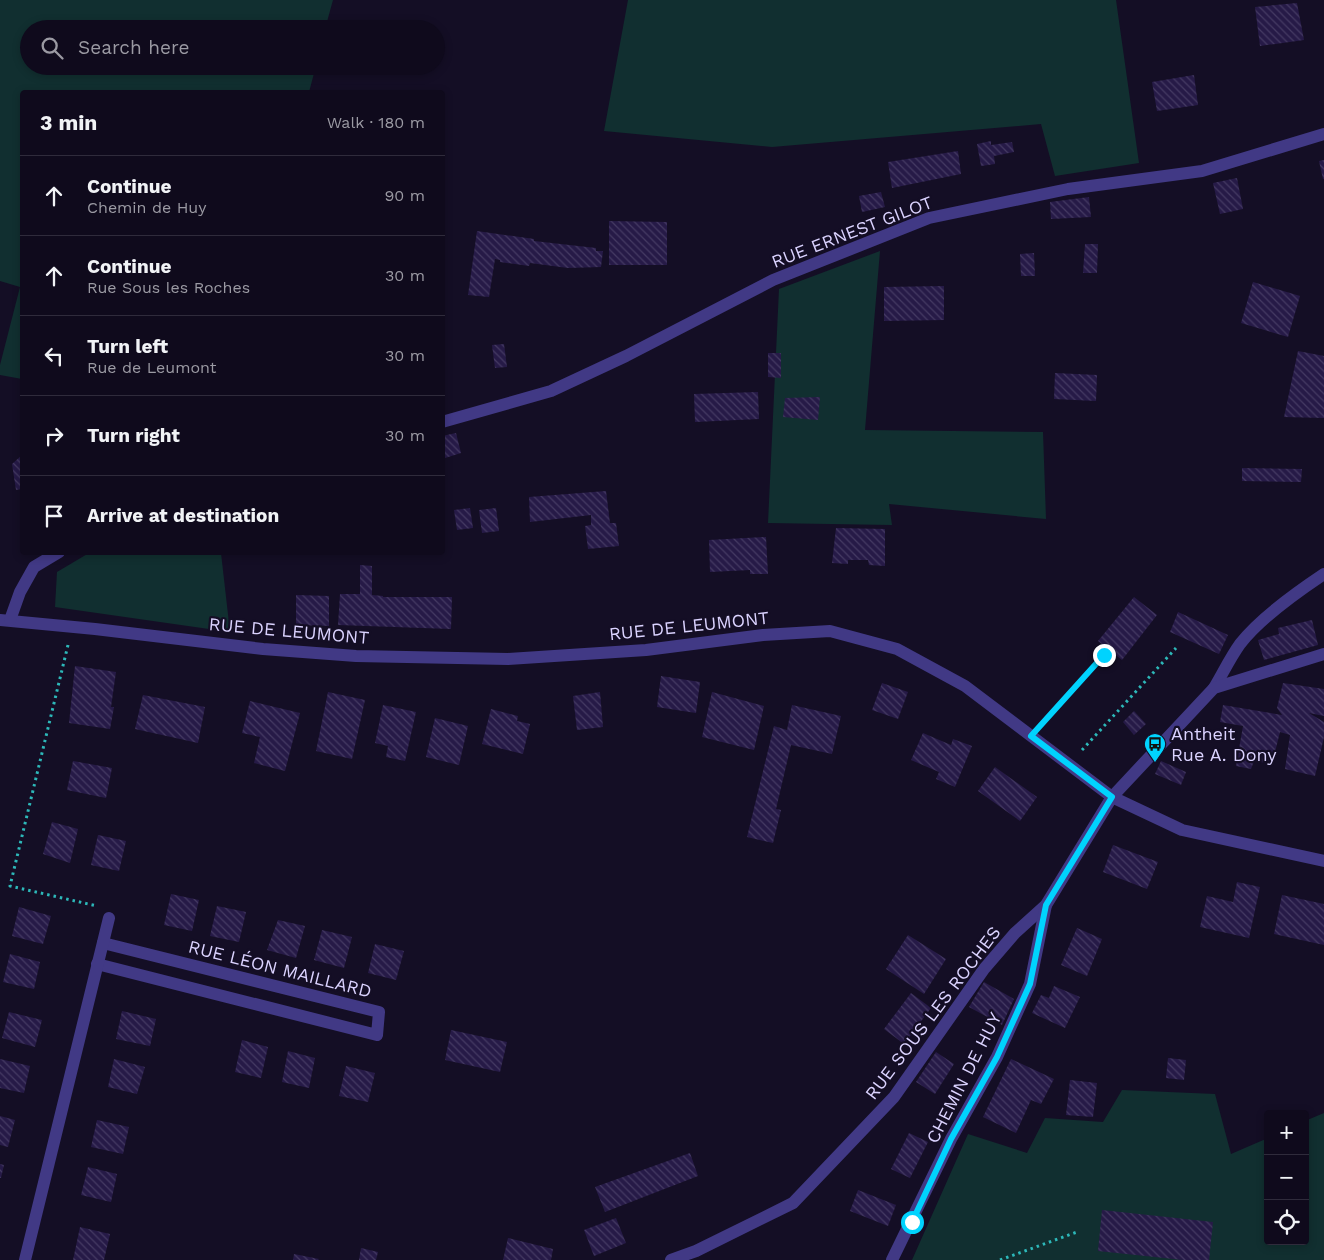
<!DOCTYPE html>
<meta charset="utf-8">
<style>
:root{--surface:#0f0a1c;--page:#181325;--text:#f1f3f6;--muted:#9b9aa3;--line:#2f2b3b}
body{margin:0;font-family:"Work Sans",sans-serif;background:var(--page);color:var(--text)}
.controls{position:absolute;right:15px;bottom:15px;display:grid;overflow:hidden;border-radius:5px;box-shadow:0 2px 8px #0003}
.controls button{width:45px;height:45px;display:grid;place-items:center;padding:0;border:0;border-bottom:1px solid var(--line);background:var(--surface);color:var(--text);font:25px sans-serif}
.stop{position:absolute;width:15px;height:15px;margin:-11px;border:4px solid #00d3fe;border-radius:50%;background:#fff}
.stop.end{background:#00d3fe;border-color:#fff;box-shadow:0 1px 5px #0008}
.list{margin:0;padding:0;list-style:none}
h2{display:flex;justify-content:space-between;align-items:center;height:65px;margin:0;padding:0 20px;font-size:21px}
h2 small{font-size:16px;font-weight:400;color:var(--muted)}
.list li{display:grid;grid-template-columns:32px 1fr auto;gap:15px;align-items:center;box-sizing:border-box;height:80px;padding:0 20px;border-top:1px solid var(--line)}
.list b{display:block;font-size:19px;white-space:nowrap}
.list p{margin:0;font-size:16px;white-space:nowrap;color:var(--muted)}
.list em{font-size:16px;font-style:normal;color:var(--muted)}
.icon{flex:none;width:28px;height:28px;fill:none;stroke:currentColor;stroke-width:2;stroke-linecap:round;stroke-linejoin:round}
.map{position:relative;flex:none;width:1324px;height:1260px;overflow:hidden}
.search{position:absolute;background:var(--surface);box-shadow:0 2px 8px #0003;left:20px;top:20px;width:425px;height:55px;display:flex;align-items:center;gap:12px;box-sizing:border-box;padding:0 18px;border-radius:28px;color:var(--muted);font-size:19px}
.panel{position:absolute;background:var(--surface);box-shadow:0 2px 8px #0003;left:20px;top:90px;width:425px;height:465px;border-radius:5px}
.map>svg:first-child{display:block}
.grass{fill:#112f30}
.building{fill:url(#building-back-hatch)}
.lines{fill:none;stroke-linecap:round;stroke-linejoin:round}
.path{stroke:#2db8b9;stroke-width:3;stroke-dasharray:2.5 4;stroke-linecap:butt}
.minor{stroke:#413985;stroke-width:12}
.route{stroke:#00d3fe;stroke-width:6}
.labels{text-anchor:middle;stroke-width:4.5;stroke-linejoin:round;paint-order:stroke}
.street-label{font-size:18px;fill:#dbd3ff;stroke:#140e25}
.poi-label{font-size:18px;fill:#dbd3ff;stroke:#140e25;text-anchor:start}
</style>
<div class="map">
<svg width="1324" height="1260" viewBox="0 0 1324 1260">
<defs>
<pattern id="building-back-hatch" width="6" height="6" patternUnits="userSpaceOnUse" patternTransform="scale(1.25)"><rect width="6" height="6" fill="#261a47"/><path d="M-1 5l2 2M0 0l6 6M5-1l2 2" fill="none" stroke="#453a63"/></pattern>
</defs>
<rect width="100%" height="100%" fill="#140e25"/>
<g class="grass">
<path d="M0,0H333L325,29H29V66H316L309,92H22V379L0,375V365L20,287L0,281Z"/>
<path d="M628,0H1116L1139,163L1055,176L1041,124L772,147L604,131Z"/>
<path d="M880,251L865,430L1043,432L1046,519L889,504L892,525L768,523L779,289Z"/>
<path d="M89,553H221L230,632L55,607L57,572Z"/>
<path d="M1122,1090L1215,1094L1231,1154L1268,1138V1241H1305V1121L1324,1113V1260H912L968,1134L1027,1153L1045,1118L1103,1122Z"/>
</g>
<g class="building">
<path d="M1297,3L1304,40L1260,46L1255,7Z"/>
<path d="M1194,75L1198,105L1157,111L1152,82Z"/>
<path d="M991,141V145L1012,142L1014,152L994,156L995,164L981,166L977,144Z"/>
<path d="M958,151L961,174L892,188L888,162Z"/>
<path d="M1324,160V179H1323L1319,161Z"/>
<path d="M1237,178L1243,209L1220,214L1213,183Z"/>
<path d="M881,192L885,207L862,212L859,196Z"/>
<path d="M1089,197L1091,217L1051,219L1050,202Z"/>
<path d="M609,221L667,222V265H609Z"/>
<path d="M477,231L534,239V241L596,248V251H603L601,267L568,268L530,263L529,266L500,262V260L495,259L489,297L468,295Z"/>
<path d="M1085,244H1098L1097,273H1083Z"/>
<path d="M1034,253L1035,276H1021L1020,254Z"/>
<path d="M1253,282L1300,296L1288,337L1241,323Z"/>
<path d="M944,286V320L884,321V287Z"/>
<path d="M504,344L507,367L495,368L492,345Z"/>
<path d="M1298,351L1324,356V418L1284,417Z"/>
<path d="M768,353H781V378L768,377Z"/>
<path d="M1055,373L1097,375L1096,401L1054,399Z"/>
<path d="M758,392L759,419L695,422L694,394Z"/>
<path d="M820,397L818,420L783,417L785,398Z"/>
<path d="M456,433L461,453L442,459V436Z"/>
<path d="M22,455V489L16,490L12,464Z"/>
<path d="M1242,468L1302,469L1301,482L1242,481Z"/>
<path d="M606,491L610,523H616L619,546L588,549L585,526L591,525V515L530,522L529,497Z"/>
<path d="M470,508L473,528L457,530L454,510Z"/>
<path d="M496,508L499,531L482,533L479,510Z"/>
<path d="M836,528L885,529V566L869,565L868,560H848V564L832,563Z"/>
<path d="M766,537L768,574H750V570L710,572L709,540Z"/>
<path d="M360,565L372,566V595L383,596V597H452L451,629L338,625L340,594H360Z"/>
<path d="M296,595L329,596V626L296,625Z"/>
<path d="M1134,597L1157,615L1122,660L1098,641Z"/>
<path d="M1178,612L1228,635L1219,654L1170,632Z"/>
<path d="M1312,620L1318,645L1264,660L1258,640L1279,634L1278,628Z"/>
<path d="M75,666L116,672L111,707H114L110,729L69,723Z"/>
<path d="M661,676L700,682L696,713L657,707Z"/>
<path d="M882,683L908,692L898,719L872,710Z"/>
<path d="M1283,683L1324,689V716L1309,713L1324,722V737L1315,776L1285,769L1290,735L1280,732L1272,764L1254,761L1251,769L1236,766L1243,726L1220,722L1223,705L1282,715L1277,708Z"/>
<path d="M328,692L365,700L352,759L316,751Z"/>
<path d="M600,692L603,727L577,730L573,696Z"/>
<path d="M712,692L764,706L754,750L702,737Z"/>
<path d="M143,695L205,707L198,743L135,729Z"/>
<path d="M250,701L300,713L285,771L254,763L260,737L242,733Z"/>
<path d="M383,705L416,712L405,761L386,757L388,746L375,743Z"/>
<path d="M792,705L841,716L832,754L791,745L776,809L781,810L773,843L747,837L774,726L787,730Z"/>
<path d="M491,709L518,716L517,721L530,724L523,754L482,744Z"/>
<path d="M1134,711L1146,724L1134,735L1123,722Z"/>
<path d="M435,718L468,726L459,765L426,757Z"/>
<path d="M923,733L951,745L953,739L972,746L955,787L936,779L939,772L911,760Z"/>
<path d="M73,761L112,768L106,798L67,790Z"/>
<path d="M1161,761L1186,772L1181,785L1155,774Z"/>
<path d="M995,767L1037,797L1020,821L978,791Z"/>
<path d="M52,822L78,829L70,863L43,854Z"/>
<path d="M98,835L126,841L119,871L91,865Z"/>
<path d="M1113,845L1158,862L1147,889L1103,872Z"/>
<path d="M1237,882L1260,887L1249,938L1200,927L1207,896L1233,902Z"/>
<path d="M171,894L199,900L192,931L164,925Z"/>
<path d="M1282,895L1324,904V945L1274,934Z"/>
<path d="M217,906L246,912L239,942L210,936Z"/>
<path d="M19,907L51,916L43,944L12,936Z"/>
<path d="M278,920L305,926L296,958L267,950Z"/>
<path d="M1077,928L1102,939L1087,976L1061,965Z"/>
<path d="M322,930L352,937L344,968L314,960Z"/>
<path d="M908,935L946,959L924,994L886,969Z"/>
<path d="M375,944L404,951L396,980L368,973Z"/>
<path d="M10,954L40,962L34,989L3,982Z"/>
<path d="M984,982L1014,999L1002,1025L969,1007Z"/>
<path d="M1054,986L1080,997L1065,1028L1032,1013L1041,995L1049,998Z"/>
<path d="M911,993L931,1008L904,1044L884,1029Z"/>
<path d="M122,1011L156,1019L150,1046L116,1039Z"/>
<path d="M9,1012L42,1020L35,1047L2,1038Z"/>
<path d="M451,1030L507,1042L500,1072L445,1060Z"/>
<path d="M242,1040L268,1047L261,1078L235,1072Z"/>
<path d="M288,1051L315,1058L309,1088L282,1082Z"/>
<path d="M936,1052L954,1064L935,1094L916,1082Z"/>
<path d="M1168,1058L1186,1060L1184,1080L1166,1078Z"/>
<path d="M0,1059L30,1066L24,1093L0,1088Z"/>
<path d="M114,1059L145,1067L137,1094L108,1087Z"/>
<path d="M1011,1059L1054,1079L1041,1104L1031,1100L1016,1133L983,1117Z"/>
<path d="M346,1066L375,1073L368,1102L339,1096Z"/>
<path d="M1070,1080L1097,1083L1093,1117L1066,1115Z"/>
<path d="M0,1116L15,1120L8,1147L0,1145Z"/>
<path d="M97,1120L129,1127L123,1154L91,1147Z"/>
<path d="M909,1133L928,1142L910,1178L891,1169Z"/>
<path d="M690,1153L698,1176L605,1212L595,1187Z"/>
<path d="M0,1164L4,1165L1,1178H0Z"/>
<path d="M88,1167L117,1174L111,1202L81,1195Z"/>
<path d="M858,1190L896,1205L888,1226L850,1211Z"/>
<path d="M1102,1210L1213,1222L1209,1260H1183L1098,1251Z"/>
<path d="M616,1218L626,1243L594,1256L584,1230Z"/>
<path d="M80,1227L110,1234L104,1260H73Z"/>
<path d="M508,1238L553,1249L551,1260H503Z"/>
<path d="M361,1248L378,1252L376,1260H359Z"/>
<path d="M294,1254L319,1259L318,1260H293Z"/>
</g>
<g class="lines">
<g class="path">
<path d="M68,645L10,886L97,906"/>
<path d="M1042,723L1103,655"/>
<path d="M1082,750L1176,648"/>
<path d="M1000,1260L1077,1232"/>
</g>
<g class="minor">
<path d="M442,422L551,391L626,356L773,280L929,218L1068,189L1202,171L1324,134"/>
<path d="M0,620L95,629L263,649L356,656L508,659L646,650L763,635L830,631L897,649L965,686L1112,797L1182,830L1324,861"/>
<path d="M10,620L20,592L34,567L59,552"/>
<path d="M1214,688C1223,673 1230,658 1240,644C1260,618 1297,592 1324,574"/>
<path d="M97,964L377,1035L379,1012L103,943"/>
<path d="M25,1260L109,918"/>
<path d="M671,1260L696,1251L793,1203L894,1097L984,969L1015,933L1046,905L1112,797L1214,688L1324,654"/>
<path d="M892,1260L951,1139L997,1057L1030,984L1046,905"/>
</g>
</g>
<g class="lines">
<path class="route" d="M912,1222L951,1139L997,1057L1030,984L1046,905L1112,797L1031,736L1104,655"/>
</g>
<defs>
<g id="bus-pin" transform="scale(1.125)"><path d="M0 17L-7.5 6A9.5 9.5 0 1 1 7.5 6Z" fill="#00d3fe" stroke="#140e25"/><path d="M-5-6H5V4H4V6H2V4H-2V6H-4V4H-5ZM-3.5-4V0h7V-4ZM-3.5 1.2v1.5H-2V1.2ZM2 1.2v1.5H3.5V1.2Z" fill="#111"/></g>
</defs>
<g fill-rule="evenodd">
<use href="#bus-pin" x="1155" y="744"/>
</g>
<g class="labels">
<g class="street-label">
<text transform="translate(852 232) rotate(-21)" y="6">RUE ERNEST GILOT</text>
<text transform="translate(689 626) rotate(-6)" y="6">RUE DE LEUMONT</text>
<text transform="translate(289 631) rotate(5)" y="6">RUE DE LEUMONT</text>
<text transform="translate(280 969) rotate(14)" y="6">RUE LÉON MAILLARD</text>
<text transform="translate(933 1013) rotate(-53)" y="6">RUE SOUS LES ROCHES</text>
<text transform="translate(964 1078) rotate(-63)" y="6">CHEMIN DE HUY</text>
</g>
<g class="poi-label">
<text x="1171" y="740">Antheit<tspan x="1171" dy="21">Rue A. Dony</tspan></text>
</g>
</g>
</svg>
<div class="controls">
<button>+</button>
<button>−</button>
<button><svg class="icon" aria-label="locate" viewBox="0 0 24 24"><circle cx="12" cy="12" r="6"/><path d="M12 2v4M12 18v4M2 12h4M18 12h4"/></svg></button>
</div>
<div class="stop" style="left:912px;top:1222px"></div>
<div class="stop end" style="left:1104px;top:655px"></div>
<div class="search"><svg class="icon" aria-label="search" viewBox="0 0 24 24"><circle cx="10" cy="10" r="6"/><path d="M15 15l6 6"/></svg>Search here</div>
<section class="panel">
<h2>3 min<small>Walk · 180 m</small></h2>
<ul class="list">
<li><svg class="icon" aria-label="ahead" viewBox="0 0 24 24"><path d="M12 20V5M6 11l6-6 6 6"/></svg><div><b>Continue</b><p>Chemin de Huy</p></div><em>90 m</em></li>
<li><svg class="icon" aria-label="ahead" viewBox="0 0 24 24"><path d="M12 20V5M6 11l6-6 6 6"/></svg><div><b>Continue</b><p>Rue Sous les Roches</p></div><em>30 m</em></li>
<li><svg class="icon" aria-label="left" viewBox="0 0 24 24"><path d="M17 20v-9H6M10 6l-5 5 5 5"/></svg><div><b>Turn left</b><p>Rue de Leumont</p></div><em>30 m</em></li>
<li><svg class="icon" aria-label="right" viewBox="0 0 24 24"><path d="M7 20v-9h11M14 6l5 5-5 5"/></svg><div><b>Turn right</b></div><em>30 m</em></li>
<li><svg class="icon" aria-label="arrive" viewBox="0 0 24 24"><path d="M6 21V4h12l-3 4 3 4H6"/></svg><div><b>Arrive at destination</b></div></li>
</ul>
</section>
</div>
